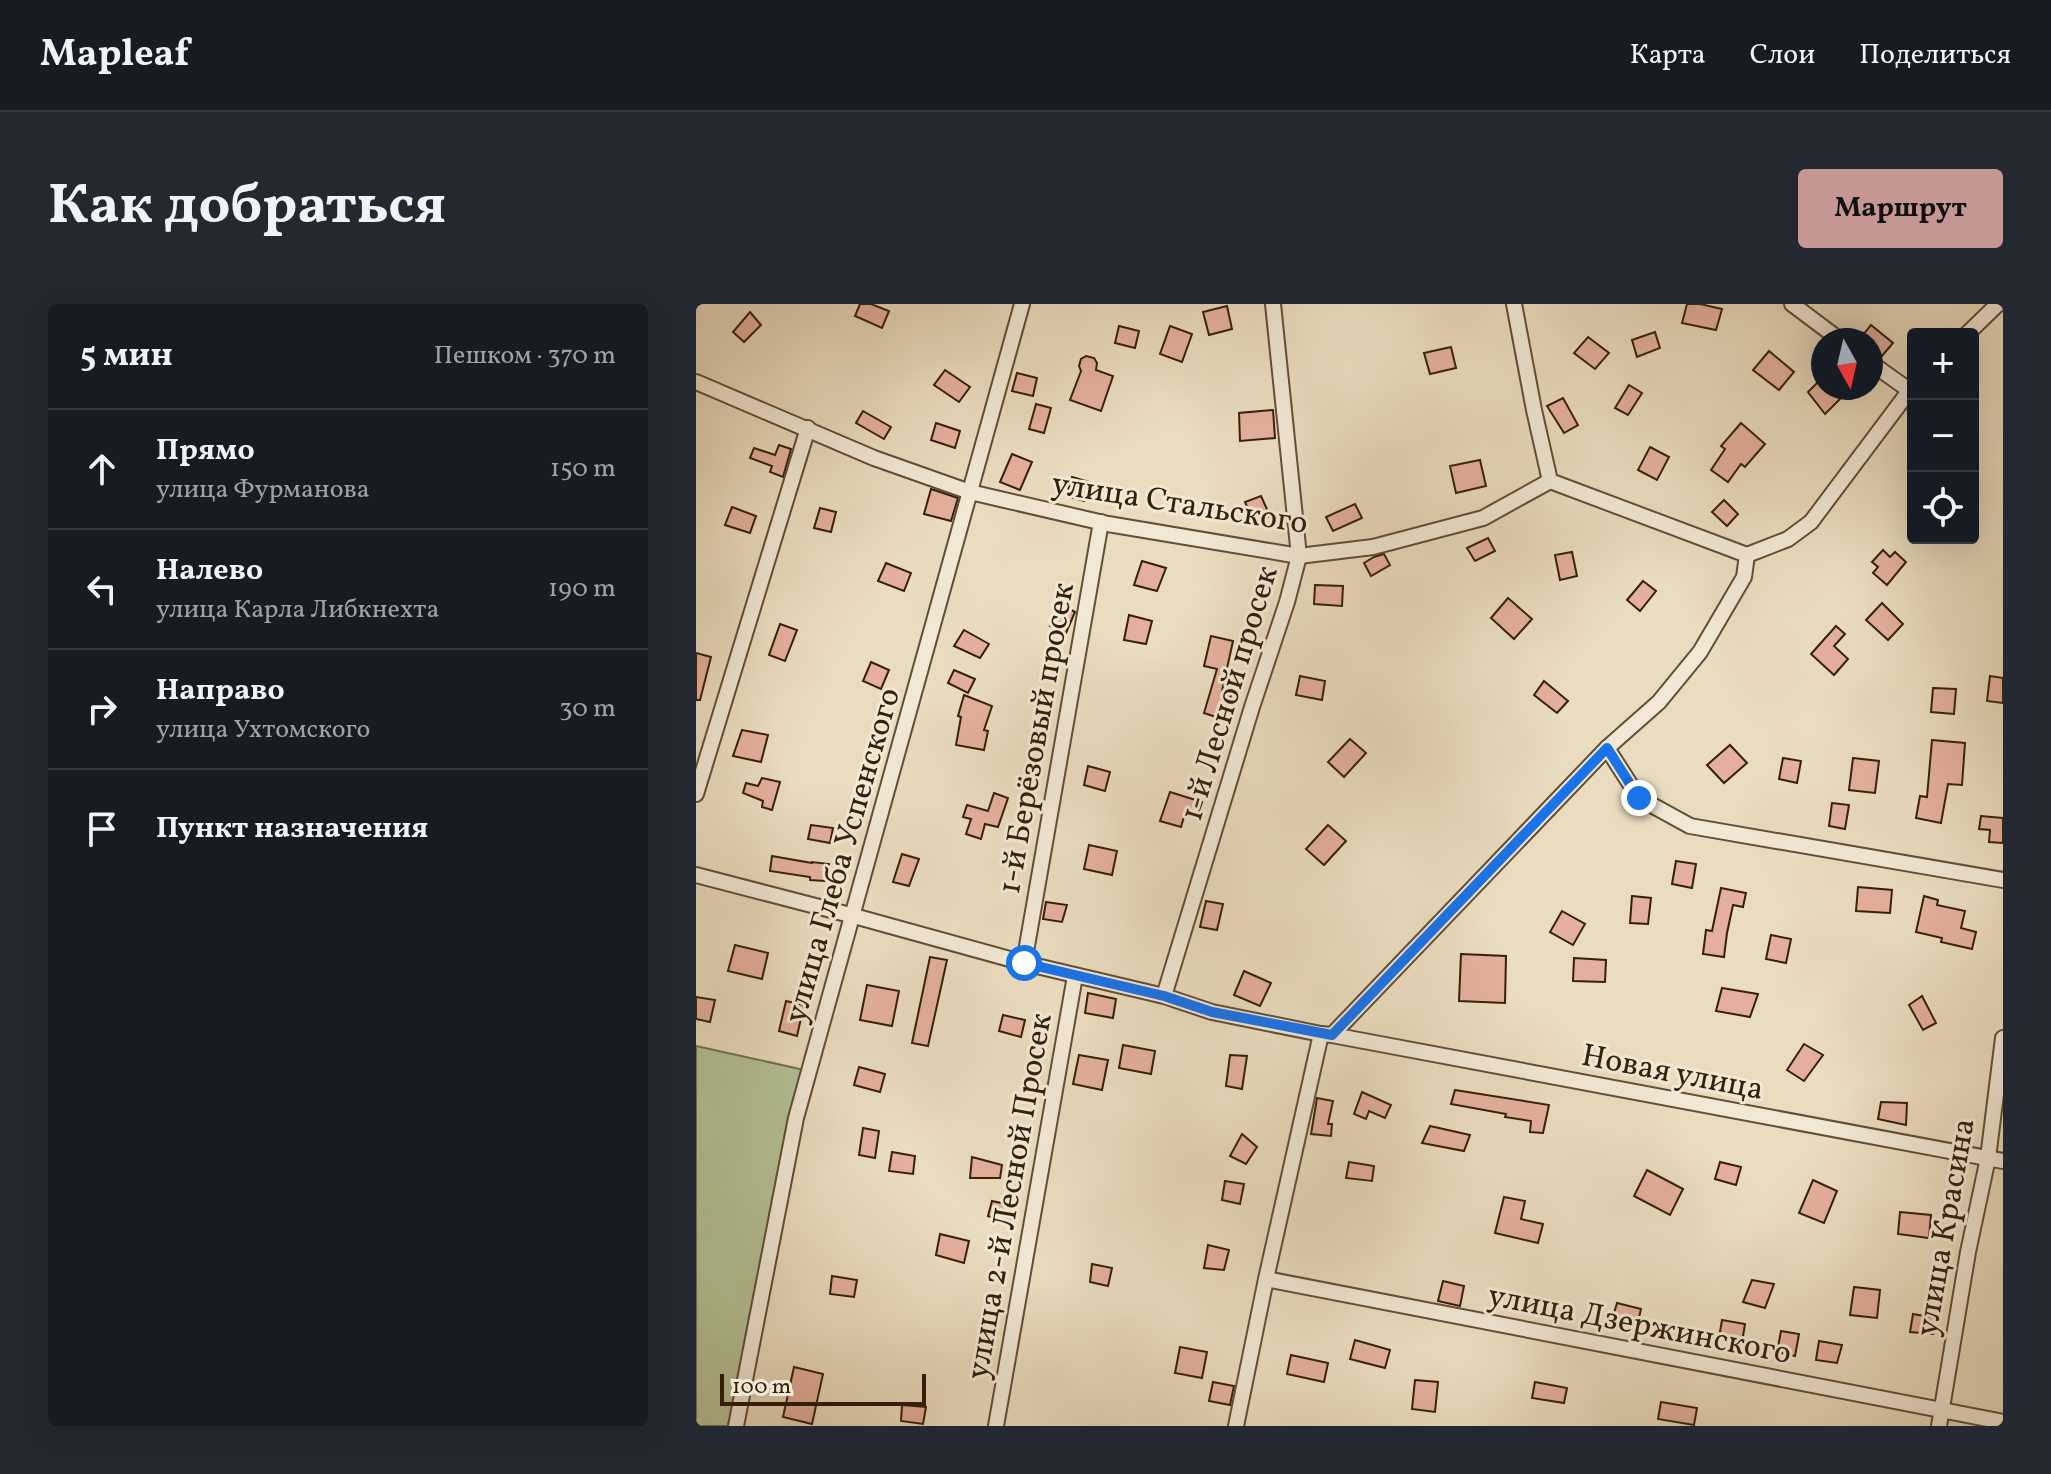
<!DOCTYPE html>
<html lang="ru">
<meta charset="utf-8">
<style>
:root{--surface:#171b24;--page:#242831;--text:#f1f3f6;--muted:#9ea1a6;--line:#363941;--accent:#c59692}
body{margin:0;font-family:Vollkorn,serif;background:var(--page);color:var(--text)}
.controls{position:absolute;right:24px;top:24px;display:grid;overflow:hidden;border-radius:8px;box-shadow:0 8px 32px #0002}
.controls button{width:72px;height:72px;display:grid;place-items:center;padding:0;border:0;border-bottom:2px solid var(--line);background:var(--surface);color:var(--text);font:40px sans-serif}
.compass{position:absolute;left:1115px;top:24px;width:72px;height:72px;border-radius:50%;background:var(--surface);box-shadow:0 8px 32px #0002;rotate:172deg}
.scale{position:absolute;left:24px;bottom:20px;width:206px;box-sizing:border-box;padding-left:8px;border:4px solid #361f09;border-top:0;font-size:22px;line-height:28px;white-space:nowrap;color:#361f09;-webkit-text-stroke:6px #f1e8d5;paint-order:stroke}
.stop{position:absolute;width:24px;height:24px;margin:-18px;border:6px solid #1a73e8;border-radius:50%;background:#fff}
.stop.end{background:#1a73e8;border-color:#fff;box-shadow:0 2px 8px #0008}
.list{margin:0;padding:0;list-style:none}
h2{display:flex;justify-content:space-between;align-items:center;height:104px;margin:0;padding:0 32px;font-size:34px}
h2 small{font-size:26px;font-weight:400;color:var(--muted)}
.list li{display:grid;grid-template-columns:52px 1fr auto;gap:24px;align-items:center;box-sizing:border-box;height:120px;padding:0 32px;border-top:2px solid var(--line)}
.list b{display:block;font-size:30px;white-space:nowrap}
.list p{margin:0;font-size:26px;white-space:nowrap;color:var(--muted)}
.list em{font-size:26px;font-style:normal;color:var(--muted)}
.icon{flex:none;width:44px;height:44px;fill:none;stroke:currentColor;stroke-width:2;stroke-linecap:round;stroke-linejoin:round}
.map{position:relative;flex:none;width:1307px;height:1122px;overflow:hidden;border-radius:8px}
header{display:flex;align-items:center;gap:48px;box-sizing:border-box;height:112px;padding:0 40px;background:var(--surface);border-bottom:2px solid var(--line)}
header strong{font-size:38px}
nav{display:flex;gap:44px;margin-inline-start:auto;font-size:28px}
.intro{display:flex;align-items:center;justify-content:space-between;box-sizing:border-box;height:192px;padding:0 48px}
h1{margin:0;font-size:56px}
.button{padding:20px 36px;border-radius:8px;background:var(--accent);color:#111;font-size:28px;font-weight:700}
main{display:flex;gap:48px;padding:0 48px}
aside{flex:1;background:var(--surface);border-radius:8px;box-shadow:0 8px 32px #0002}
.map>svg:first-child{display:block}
.green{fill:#b4c195;stroke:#75704f;stroke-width:2}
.building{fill:#e4b09d;stroke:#361f09;stroke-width:2}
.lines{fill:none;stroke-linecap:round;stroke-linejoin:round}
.minor-casing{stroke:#634e36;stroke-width:18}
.minor{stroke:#f1e8d5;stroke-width:14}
.route{stroke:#1a73e8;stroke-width:10}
.labels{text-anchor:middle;stroke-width:6;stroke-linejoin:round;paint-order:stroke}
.street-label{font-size:32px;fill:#361f09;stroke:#f1e8d5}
</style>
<header>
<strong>Mapleaf</strong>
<nav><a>Карта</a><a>Слои</a><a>Поделиться</a></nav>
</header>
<div class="intro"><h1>Как добраться</h1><a class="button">Маршрут</a></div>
<main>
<aside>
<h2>5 мин<small>Пешком · 370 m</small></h2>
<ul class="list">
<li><svg class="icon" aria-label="ahead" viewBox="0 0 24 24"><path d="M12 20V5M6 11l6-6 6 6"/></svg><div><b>Прямо</b><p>улица Фурманова</p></div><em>150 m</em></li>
<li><svg class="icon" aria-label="left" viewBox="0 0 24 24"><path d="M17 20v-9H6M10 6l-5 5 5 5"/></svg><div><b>Налево</b><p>улица Карла Либкнехта</p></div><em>190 m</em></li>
<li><svg class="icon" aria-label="right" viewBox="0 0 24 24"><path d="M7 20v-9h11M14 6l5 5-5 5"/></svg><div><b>Направо</b><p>улица Ухтомского</p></div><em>30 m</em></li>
<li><svg class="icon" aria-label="arrive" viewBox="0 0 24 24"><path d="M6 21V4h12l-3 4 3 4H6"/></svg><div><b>Пункт назначения</b></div></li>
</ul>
</aside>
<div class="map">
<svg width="1307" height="1122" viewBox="0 0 1307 1122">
<rect width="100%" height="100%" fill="#eadcbf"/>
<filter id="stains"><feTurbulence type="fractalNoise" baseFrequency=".0025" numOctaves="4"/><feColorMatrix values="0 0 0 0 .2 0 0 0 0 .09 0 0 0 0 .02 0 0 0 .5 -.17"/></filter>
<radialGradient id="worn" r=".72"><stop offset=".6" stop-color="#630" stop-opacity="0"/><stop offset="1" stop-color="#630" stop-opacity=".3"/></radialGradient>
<path class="green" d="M0,742L113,767L40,1122H0Z"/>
<g class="building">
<path d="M164,0H175L193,7L186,24L159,12Z"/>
<path d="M991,0H1004L1026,5L1020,26L986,19Z"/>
<path d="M531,2L536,25L513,31L507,8Z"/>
<path d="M54,8L65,21L48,38L37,28Z"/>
<path d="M1175,21L1197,39L1186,52L1175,42V36H1163Z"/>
<path d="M423,22L443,27L439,44L419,39Z"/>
<path d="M474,22L496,30L486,58L464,50Z"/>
<path d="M959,28L964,44L941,53L936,36Z"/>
<path d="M892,33L913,49L899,65L878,49Z"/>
<path d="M755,43L760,64L734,70L728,49Z"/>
<path d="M1073,47L1098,68L1083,86L1057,66Z"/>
<path d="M390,52L398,54L401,59L400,66L417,72L405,107L374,96L385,67L383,62L385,55Z"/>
<path d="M249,66L274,83L263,98L238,81Z"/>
<path d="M321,69L341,74L337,92L316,87Z"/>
<path d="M1127,73V84H1155L1129,110L1112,88Z"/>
<path d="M933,81L946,89L932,111L919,104Z"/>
<path d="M867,94L882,121L868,129L851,102Z"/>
<path d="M340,100L355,104L348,129L333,125Z"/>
<path d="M577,106L579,134L544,137L543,109Z"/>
<path d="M167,107L195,123L188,135L160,119Z"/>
<path d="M240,119L264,127L259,144L235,136Z"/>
<path d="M1045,119L1069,140L1049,163L1045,160L1032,178L1015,166L1029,145L1025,142Z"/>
<path d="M83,141L95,145L87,173L74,168L76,162L54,154L58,144L79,151Z"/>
<path d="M954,143L973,153L961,176L942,166Z"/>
<path d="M316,150L336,158L324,186L304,178Z"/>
<path d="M784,156L790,182L760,189L754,162Z"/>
<path d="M376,173L403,181V191L388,197L370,192Z"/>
<path d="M235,185L262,194L255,217L228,210Z"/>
<path d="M565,192L574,212L558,219L549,198Z"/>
<path d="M1028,196L1042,210L1031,222L1016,208Z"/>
<path d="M659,200L666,214L637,227L630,213Z"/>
<path d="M36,203L60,212L54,229L29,221Z"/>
<path d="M124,204L140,208L135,228L118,224Z"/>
<path d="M792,234L799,247L779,257L771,244Z"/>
<path d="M1187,246L1194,253L1199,248L1210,258L1191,281L1177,269L1182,263L1176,258Z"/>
<path d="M876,248L881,272L864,276L859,251Z"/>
<path d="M688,250L694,261L675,272L668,259L678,253Z"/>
<path d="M446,257L470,264L461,287L438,281Z"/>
<path d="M190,259L215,269L208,287L182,277Z"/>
<path d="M947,277L960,287L944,307L931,296Z"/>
<path d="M619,281L647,282L646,302L618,300Z"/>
<path d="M812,294L836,315L818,335L795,314Z"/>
<path d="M1186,299L1207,320L1192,336L1170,316Z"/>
<path d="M364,300L379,308L370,329L354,322Z"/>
<path d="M433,311L456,317L450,340L428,336Z"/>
<path d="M84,320L101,326L89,357L73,351Z"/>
<path d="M1140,322L1149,330L1138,342L1152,355L1138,371L1115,350Z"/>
<path d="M268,326L293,340L284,354L258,342Z"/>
<path d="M515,332L537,337L526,387L536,389L526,415L508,409L521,365L508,362Z"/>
<path d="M0,349L15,353L4,396H0Z"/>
<path d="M175,358L193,366L185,385L167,377Z"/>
<path d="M258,366L279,375L272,389L252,379Z"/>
<path d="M604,372L629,377L626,396L600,391Z"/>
<path d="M1294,372L1307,374V399L1291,397Z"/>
<path d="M848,377L872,397L861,409L838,391Z"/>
<path d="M1237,384L1260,385L1258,410L1235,408Z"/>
<path d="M268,391L296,402L288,426L292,427L288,446L260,441L265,413L262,412Z"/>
<path d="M46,426L72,431L65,458L37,452Z"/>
<path d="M654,435L670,449L648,473L632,458Z"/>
<path d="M1236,436L1269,439L1266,481L1252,480L1245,519L1220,514L1224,492L1231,493Z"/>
<path d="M1034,441L1051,459L1028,479L1011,461Z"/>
<path d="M1087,454L1105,457L1101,479L1083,475Z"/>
<path d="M1157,454L1183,457L1179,489L1153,486Z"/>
<path d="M392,462L414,468L409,487L388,481Z"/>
<path d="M66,474L84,478L76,506L66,503L67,497L47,489L50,479L62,482Z"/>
<path d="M474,488L506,498L501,513L489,509L485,523L464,517Z"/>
<path d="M298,489L312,494L302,523L289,520L285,535L270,530L275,515L267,513L271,501L292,507Z"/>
<path d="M1136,499L1153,501L1149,525L1133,522Z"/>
<path d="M1285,512L1307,514V539L1293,538L1294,526L1283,525Z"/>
<path d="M115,521L137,524L134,539L112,535Z"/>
<path d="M632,521L650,537L628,561L610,545Z"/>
<path d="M393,541L421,547L416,571L388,565Z"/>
<path d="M206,550L223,555L213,582L197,578Z"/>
<path d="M76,552L116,559V558L133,560L129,577L114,576V573L74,567Z"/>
<path d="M980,557L1000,560L996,584L976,580Z"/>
<path d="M1162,583L1196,586L1194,609L1160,607Z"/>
<path d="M1025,584L1050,589L1047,603L1037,601L1031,629L1028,653L1007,650L1010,626L1016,627Z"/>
<path d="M936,592L955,594L952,620L934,619Z"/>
<path d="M1228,592L1242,596L1241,601L1269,607L1265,624L1280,628L1276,645L1245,638L1246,634L1220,628Z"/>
<path d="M510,597L527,600L521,626L504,623Z"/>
<path d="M350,598L371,601L366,618L347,615Z"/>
<path d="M866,607L889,620L877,641L854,628Z"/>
<path d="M1075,631L1095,635L1090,659L1070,655Z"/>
<path d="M39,641L72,649L66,675L32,667Z"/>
<path d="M765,650L810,652L809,699L763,697Z"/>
<path d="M234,653L251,656L232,742L216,739Z"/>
<path d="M878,654L910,656L909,678L877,677Z"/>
<path d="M548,667L575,679L564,702L538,691Z"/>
<path d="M171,681L203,687L196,722L164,716Z"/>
<path d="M1026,684L1062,690L1054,713L1020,707Z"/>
<path d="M392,689L420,695L417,714L389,709Z"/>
<path d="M1226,692L1240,719L1227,726L1213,701Z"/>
<path d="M0,693L19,696L14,718L0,715Z"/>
<path d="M90,697L108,701L101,732L83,727Z"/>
<path d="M307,711L329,716L325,733L303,727Z"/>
<path d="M1108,740L1127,751L1108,777L1091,766Z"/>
<path d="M427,741L459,747L455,770L423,764Z"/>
<path d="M383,751L412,756L406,786L377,780Z"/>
<path d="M534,751L551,752L546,785L530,782Z"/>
<path d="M163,763L189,770L184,788L158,781Z"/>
<path d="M759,786L853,801L847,829L834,828L835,817L809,813L810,810L755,800Z"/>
<path d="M666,788L695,801L689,814L673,807L670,815L658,810Z"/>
<path d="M621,794L637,797L632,820H636L635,832L615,830Z"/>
<path d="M1185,798L1211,799L1210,821L1182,815Z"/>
<path d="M734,822L774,831L768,847L726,839Z"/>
<path d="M167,824L183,827L179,854L163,851Z"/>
<path d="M546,830L561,843L550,860L534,852Z"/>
<path d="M196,848L219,852L217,870L193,867Z"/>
<path d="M276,853L306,861L304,874H274Z"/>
<path d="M653,858L678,862L676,877L650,874Z"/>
<path d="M1024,858L1045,863L1040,881L1019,875Z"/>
<path d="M951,866L987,885L974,911L938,892Z"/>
<path d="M1117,876L1141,887L1128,919L1103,909Z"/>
<path d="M529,877L548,880L544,900L526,896Z"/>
<path d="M808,893L829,897L825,915L847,920L842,939L799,929Z"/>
<path d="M296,897L319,902L315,920L292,912Z"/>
<path d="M1204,908L1235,911L1233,934L1202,930Z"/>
<path d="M244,930L273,937L268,959L240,951Z"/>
<path d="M512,941L533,946L528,966L508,964Z"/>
<path d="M396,960L416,964L412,982L394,978Z"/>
<path d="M136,972L161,976L158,993L134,990Z"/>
<path d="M1056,976L1078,980L1069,1004L1047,998Z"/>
<path d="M747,977L768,982L764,1002L742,997Z"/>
<path d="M1158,983L1184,986L1181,1014L1154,1011Z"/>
<path d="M921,999L945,1005L941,1022L916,1016Z"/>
<path d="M1217,1010L1240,1014L1237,1030L1214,1028Z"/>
<path d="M1026,1016L1049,1020L1046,1038L1023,1034Z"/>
<path d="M1085,1027L1103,1030L1099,1052L1081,1048Z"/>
<path d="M659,1036L694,1046L689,1064L654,1055Z"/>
<path d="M1123,1037L1146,1041L1141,1059L1120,1056Z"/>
<path d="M484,1043L511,1048L506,1074L479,1069Z"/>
<path d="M595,1051L632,1059L628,1078L591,1070Z"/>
<path d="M98,1063L127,1070L116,1120L87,1113Z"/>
<path d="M719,1076L742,1078L739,1108L716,1105Z"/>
<path d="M517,1078L538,1082L534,1101L513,1097Z"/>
<path d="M839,1078L871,1084L868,1099L836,1094Z"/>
<path d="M965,1098L1001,1104L998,1121L962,1115Z"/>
<path d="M206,1101L230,1103L227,1120L205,1117Z"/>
</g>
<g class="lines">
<g class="minor-casing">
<g id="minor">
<path d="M818,0L838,106L854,177"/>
<path d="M1096,0L1144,36"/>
<path d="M1271,30L1302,0"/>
<path d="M1175,59L1213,86"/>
<path d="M0,78L178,154L274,188L412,220L603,252L677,243L787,214L854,177L1051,251"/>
<path d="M1051,251L1092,235L1115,218L1217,82"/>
<path d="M911,444L943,494L994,522L1307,576"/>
<path d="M0,490L112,124"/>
<path d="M0,571L158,612L328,659L468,692L516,708L625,730"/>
<path d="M328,659L405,218"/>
<path d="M468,692L556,403L591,298L603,252L577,0"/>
<path d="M636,731L1307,857"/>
<path d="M570,975L1307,1118"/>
<path d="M40,1122L100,814L326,0"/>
<path d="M300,1122L379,672"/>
<path d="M540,1122L570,975L625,730L636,731L911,444L963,398L1004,348L1048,273L1051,251"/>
<path d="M1243,1122L1272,948L1292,854L1307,734"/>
</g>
</g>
<use href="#minor" class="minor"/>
</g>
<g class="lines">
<path class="route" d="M328,659L468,692L516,708L636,731L911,444L943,494"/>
</g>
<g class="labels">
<g class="street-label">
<text transform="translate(484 198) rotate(9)" y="11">улица Стальского</text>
<text transform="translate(532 389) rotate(-73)" y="11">1-й Лесной просек</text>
<text transform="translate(339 434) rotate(-80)" y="11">1-й Берёзовый просек</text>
<text transform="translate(145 551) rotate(-74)" y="11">улица Глеба Успенского</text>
<text transform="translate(977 767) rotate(11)" y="11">Новая улица</text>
<text transform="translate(312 892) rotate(-80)" y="11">улица 2-й Лесной Просек</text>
<text transform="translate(1248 923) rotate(-80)" y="11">улица Красина</text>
<text transform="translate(944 1019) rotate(11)" y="11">улица Дзержинского</text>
</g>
</g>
<rect width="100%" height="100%" filter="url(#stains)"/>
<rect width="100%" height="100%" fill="url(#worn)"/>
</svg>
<div class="controls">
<button>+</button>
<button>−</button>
<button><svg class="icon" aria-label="locate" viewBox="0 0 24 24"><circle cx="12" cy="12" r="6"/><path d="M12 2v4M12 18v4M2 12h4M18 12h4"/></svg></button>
</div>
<svg class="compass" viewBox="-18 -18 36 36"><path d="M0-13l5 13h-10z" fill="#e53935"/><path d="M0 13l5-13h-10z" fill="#9ea1a6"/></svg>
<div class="scale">100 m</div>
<div class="stop" style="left:328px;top:659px"></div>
<div class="stop end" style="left:943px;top:494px"></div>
</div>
</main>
